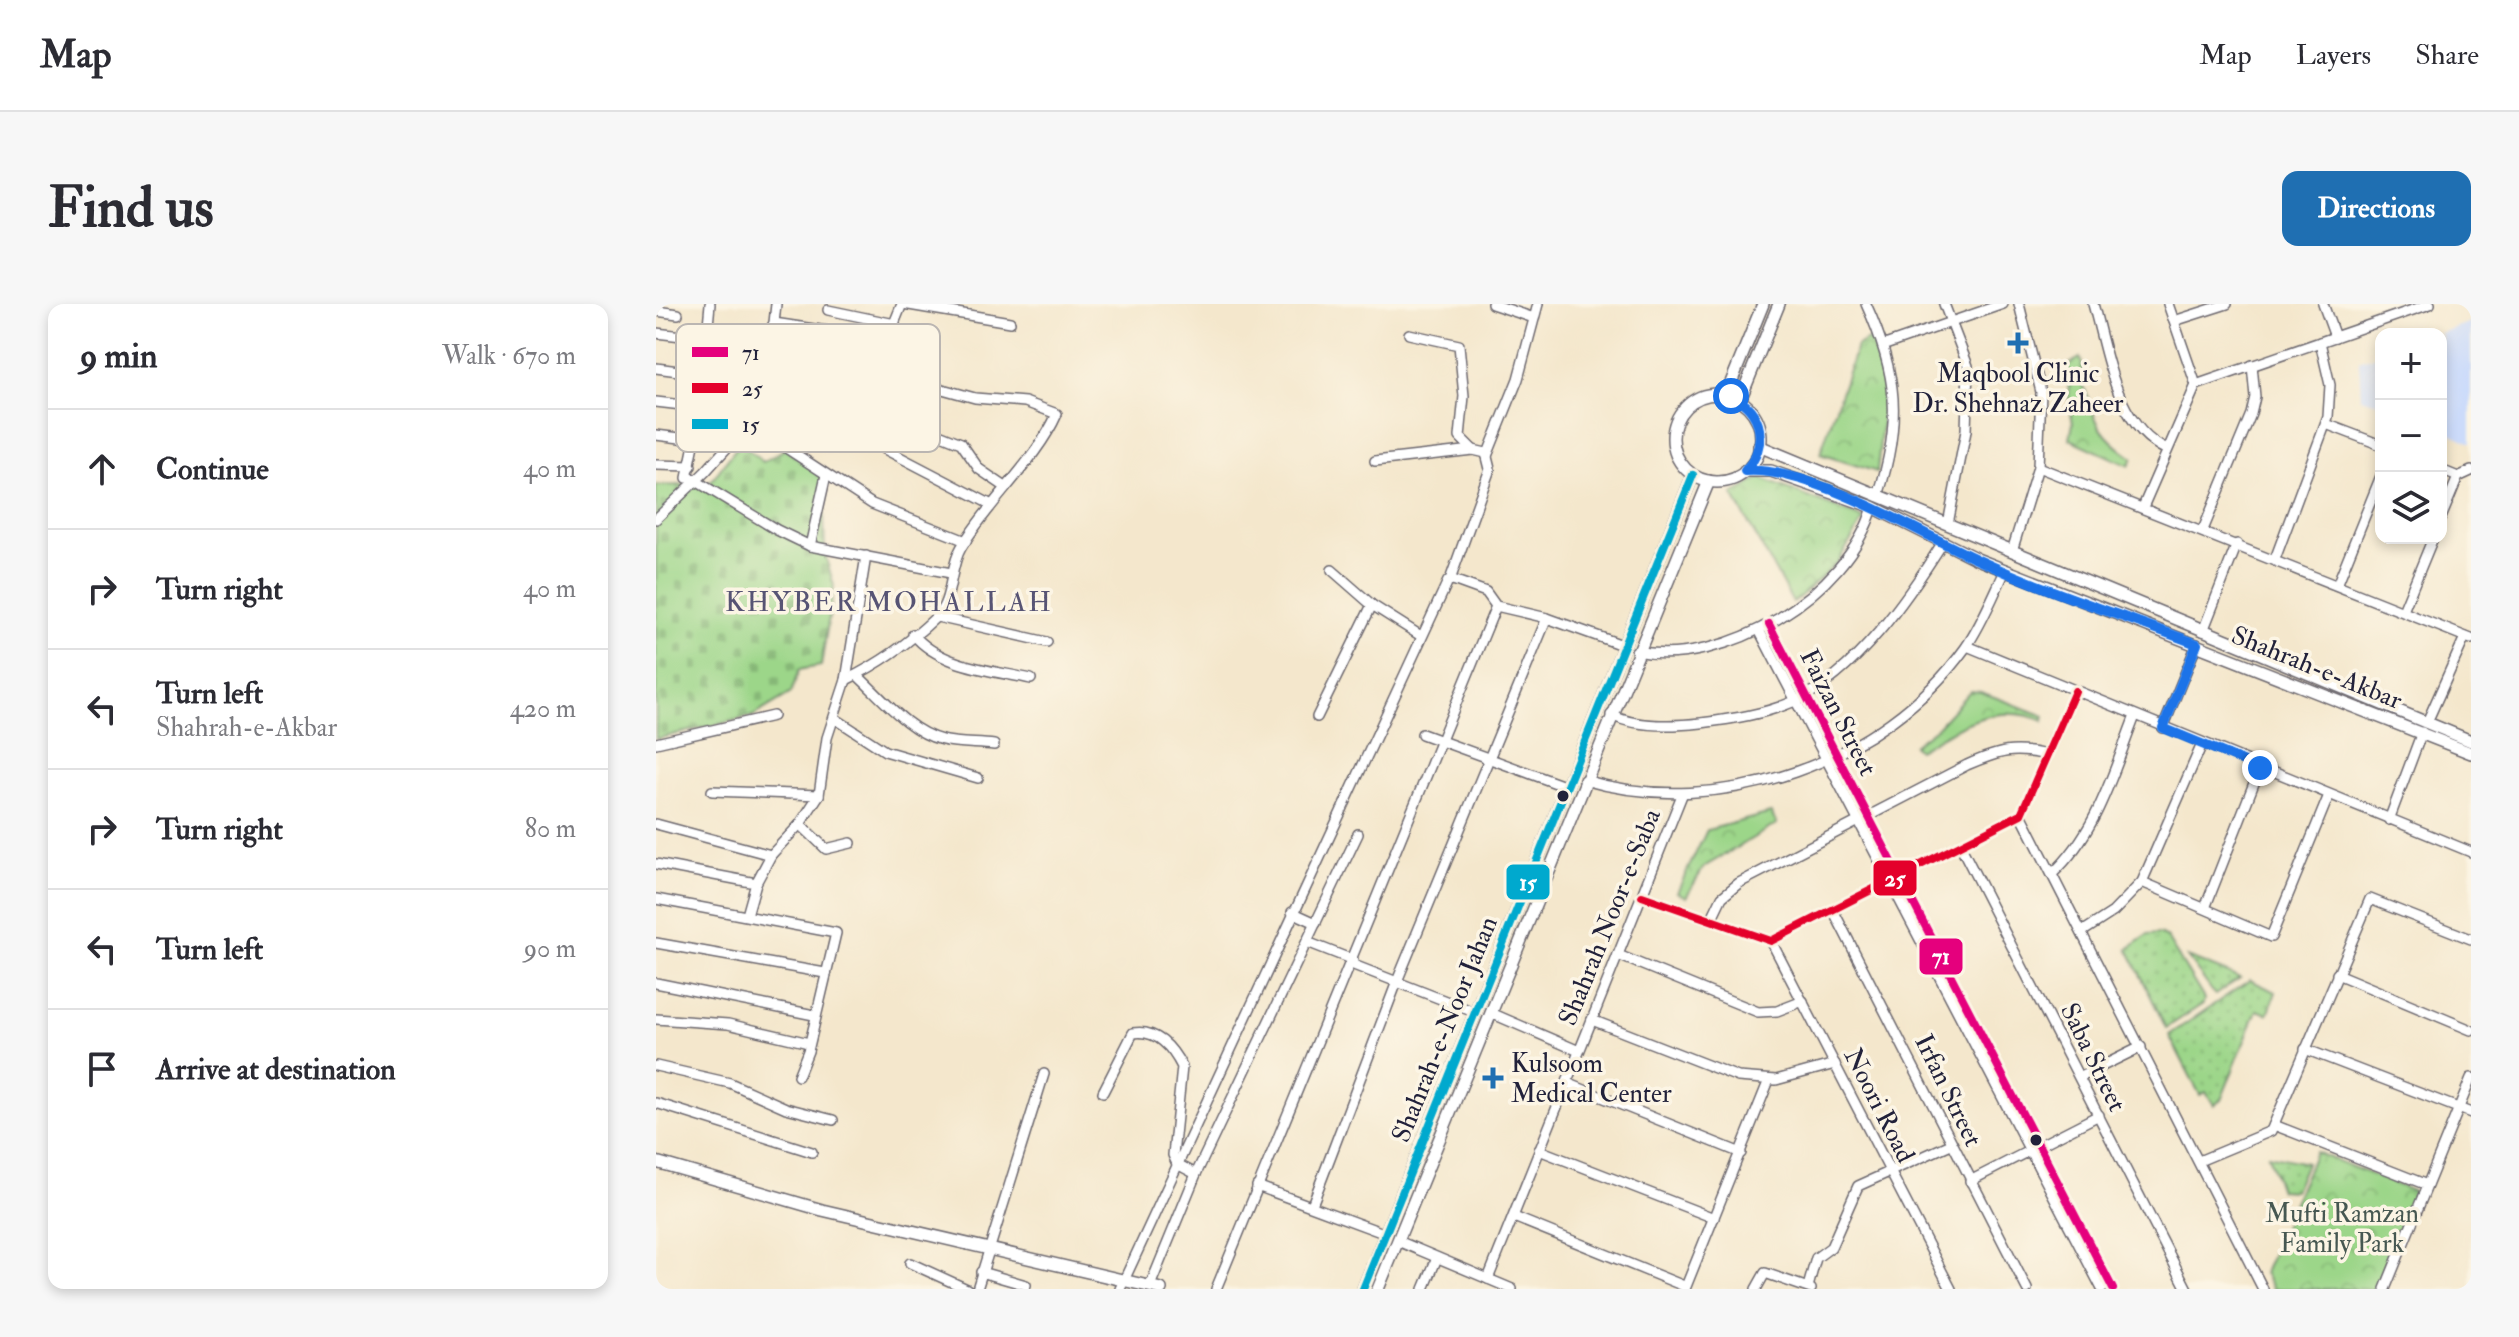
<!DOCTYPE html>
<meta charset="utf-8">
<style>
:root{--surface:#fff;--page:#f7f7f7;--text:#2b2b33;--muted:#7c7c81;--line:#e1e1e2;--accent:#1f6fb2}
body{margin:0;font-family:"IM FELL Double Pica",serif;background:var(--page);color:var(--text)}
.controls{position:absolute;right:24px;top:24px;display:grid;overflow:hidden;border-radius:16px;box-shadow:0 4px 12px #0003}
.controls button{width:72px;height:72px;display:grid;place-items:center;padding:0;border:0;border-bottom:2px solid var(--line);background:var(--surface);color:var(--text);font:40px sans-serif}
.stop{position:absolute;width:24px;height:24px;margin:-18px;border:6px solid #1a73e8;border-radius:50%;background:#fff}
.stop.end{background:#1a73e8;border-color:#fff;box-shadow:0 2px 8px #0008}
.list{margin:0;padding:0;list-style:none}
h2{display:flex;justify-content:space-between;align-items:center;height:104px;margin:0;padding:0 32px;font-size:34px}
h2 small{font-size:26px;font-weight:400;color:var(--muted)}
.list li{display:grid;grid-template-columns:52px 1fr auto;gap:24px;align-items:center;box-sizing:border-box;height:120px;padding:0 32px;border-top:2px solid var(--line)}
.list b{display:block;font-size:30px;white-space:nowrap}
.list p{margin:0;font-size:26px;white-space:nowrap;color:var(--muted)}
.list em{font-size:26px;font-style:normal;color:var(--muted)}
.icon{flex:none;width:44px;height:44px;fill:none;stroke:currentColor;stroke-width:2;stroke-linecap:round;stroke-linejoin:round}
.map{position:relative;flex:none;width:1815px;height:985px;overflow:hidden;border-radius:16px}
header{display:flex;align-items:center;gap:48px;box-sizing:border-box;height:112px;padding:0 40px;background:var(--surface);border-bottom:2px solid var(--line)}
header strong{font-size:38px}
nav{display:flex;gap:44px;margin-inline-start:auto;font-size:28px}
.intro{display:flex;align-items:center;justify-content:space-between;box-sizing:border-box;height:192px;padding:0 48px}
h1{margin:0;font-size:56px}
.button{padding:20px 36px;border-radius:16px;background:var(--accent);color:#fff;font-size:28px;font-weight:700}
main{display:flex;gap:48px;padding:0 48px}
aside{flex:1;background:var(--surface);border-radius:16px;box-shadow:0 4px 12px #0003}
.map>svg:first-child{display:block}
.built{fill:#ccdbfa}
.grass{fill:url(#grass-dots);stroke:#5f7c62;stroke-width:2}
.cemetery{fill:url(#cemetery-stones);stroke:#5f7c62;stroke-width:2}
.park{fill:url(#park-crowns);stroke:#5f7c62;stroke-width:2}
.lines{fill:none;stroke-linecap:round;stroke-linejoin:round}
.minor-casing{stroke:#6c676e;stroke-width:12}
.major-casing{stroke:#6c676e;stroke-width:14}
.minor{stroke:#fff;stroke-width:9}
.major{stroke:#fff;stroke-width:11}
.bus-1-casing{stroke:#fcf5e5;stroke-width:14}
.bus-2-casing{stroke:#fcf5e5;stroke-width:14}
.bus-3-casing{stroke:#fcf5e5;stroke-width:14}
.bus-1{stroke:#e5007d;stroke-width:8}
.bus-2{stroke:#e4002b;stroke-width:8}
.bus-3{stroke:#00a9ce;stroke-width:8}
.route{stroke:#1a73e8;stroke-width:10}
.poi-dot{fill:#1f6fb2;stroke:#fcf5e5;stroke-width:3}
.bus-dot{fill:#22223b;stroke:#fcf5e5;stroke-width:3}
.labels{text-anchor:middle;stroke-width:7;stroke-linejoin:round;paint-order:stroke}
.poi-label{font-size:26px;fill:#22223b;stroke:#fcf5e5}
.street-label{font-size:26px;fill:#22223b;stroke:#fcf5e5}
.park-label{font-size:26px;fill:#475852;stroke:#fcf5e5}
.neighbourhood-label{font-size:28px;letter-spacing:2px;fill:#575474;stroke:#fcf5e5}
.key{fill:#fcf5e5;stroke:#bbb6b2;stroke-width:2}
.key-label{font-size:22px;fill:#22223b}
.line-badge{stroke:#fcf5e5;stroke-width:3}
.badge-label{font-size:22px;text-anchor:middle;font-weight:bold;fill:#fff}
</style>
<header>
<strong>Map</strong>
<nav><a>Map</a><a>Layers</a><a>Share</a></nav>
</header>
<div class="intro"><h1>Find us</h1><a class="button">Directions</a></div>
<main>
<aside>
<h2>9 min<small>Walk · 670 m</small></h2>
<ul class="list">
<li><svg class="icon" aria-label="ahead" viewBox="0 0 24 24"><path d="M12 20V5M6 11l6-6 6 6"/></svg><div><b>Continue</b></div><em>40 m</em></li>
<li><svg class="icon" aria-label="right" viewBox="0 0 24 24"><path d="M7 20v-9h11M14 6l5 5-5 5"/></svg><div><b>Turn right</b></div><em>40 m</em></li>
<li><svg class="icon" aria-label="left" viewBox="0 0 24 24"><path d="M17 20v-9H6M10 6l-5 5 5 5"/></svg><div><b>Turn left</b><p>Shahrah-e-Akbar</p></div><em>420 m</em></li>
<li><svg class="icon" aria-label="right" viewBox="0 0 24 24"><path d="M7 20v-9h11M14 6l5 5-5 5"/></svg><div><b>Turn right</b></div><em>80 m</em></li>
<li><svg class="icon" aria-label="left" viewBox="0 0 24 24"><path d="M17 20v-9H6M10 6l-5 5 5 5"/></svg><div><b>Turn left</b></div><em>90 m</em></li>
<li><svg class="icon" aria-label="arrive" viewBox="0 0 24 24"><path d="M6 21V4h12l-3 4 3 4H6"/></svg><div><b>Arrive at destination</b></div></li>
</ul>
</aside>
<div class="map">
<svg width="1815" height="985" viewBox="0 0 1815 985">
<defs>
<pattern id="grass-dots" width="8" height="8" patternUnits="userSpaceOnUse" patternTransform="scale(2)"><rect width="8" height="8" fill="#9cd689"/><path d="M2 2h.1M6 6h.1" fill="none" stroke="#86b777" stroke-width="1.8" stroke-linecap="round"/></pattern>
<pattern id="cemetery-stones" width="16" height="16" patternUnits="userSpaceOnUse" patternTransform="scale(2)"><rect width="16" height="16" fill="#9cd689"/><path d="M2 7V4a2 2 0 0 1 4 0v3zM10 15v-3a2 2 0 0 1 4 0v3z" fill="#86b777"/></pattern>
<pattern id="park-crowns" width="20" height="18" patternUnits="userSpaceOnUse" patternTransform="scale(2)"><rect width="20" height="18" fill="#9cd689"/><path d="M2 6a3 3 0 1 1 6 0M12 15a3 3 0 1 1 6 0" fill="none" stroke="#86b777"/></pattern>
</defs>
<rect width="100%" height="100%" fill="#fcf5e5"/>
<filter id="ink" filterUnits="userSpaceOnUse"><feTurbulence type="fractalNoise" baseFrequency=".0125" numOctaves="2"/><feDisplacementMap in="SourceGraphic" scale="16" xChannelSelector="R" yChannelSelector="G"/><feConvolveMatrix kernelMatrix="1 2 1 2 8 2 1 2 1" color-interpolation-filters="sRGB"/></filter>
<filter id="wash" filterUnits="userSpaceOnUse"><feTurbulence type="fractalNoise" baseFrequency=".006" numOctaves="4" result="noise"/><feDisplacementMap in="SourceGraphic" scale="32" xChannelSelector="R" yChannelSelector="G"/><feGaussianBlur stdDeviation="1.8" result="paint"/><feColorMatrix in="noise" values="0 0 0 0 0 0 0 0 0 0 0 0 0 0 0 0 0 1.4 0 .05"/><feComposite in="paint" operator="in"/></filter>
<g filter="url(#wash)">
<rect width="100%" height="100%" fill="#f4e7cc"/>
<g class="built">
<path d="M1815,18V139L1785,124V30H1781Z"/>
<path d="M1725,49V100L1705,94L1703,57Z"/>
</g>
<g class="grass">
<path d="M1503,630L1511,634L1548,695L1547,700L1510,724L1472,645L1492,631Z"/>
<path d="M1531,653L1584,674L1559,691Z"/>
<path d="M1594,676L1620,688L1612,710L1601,706L1565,796L1558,801L1550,788L1544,791L1513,731Z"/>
<path d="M1612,851L1650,859L1638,887L1624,886Z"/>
</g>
<path class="cemetery" d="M84,139L107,158L129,145L167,174L169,250L178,282L165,362L143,366L135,389L97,412L0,435V182L53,180Z"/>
<g class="park">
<path d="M1216,34L1229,90L1221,168L1164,150L1201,42Z"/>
<path d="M1424,54L1427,64L1424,71C1439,113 1438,128 1477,154L1473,162L1414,135L1417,119L1413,99L1412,61Z"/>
<path d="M1104,174L1208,215L1181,259L1137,299L1077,191Z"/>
<path d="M1314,387L1325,388L1389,412L1388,417C1340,397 1303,422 1262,446L1257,441L1281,423Z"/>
<path d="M1115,509L1121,520L1048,563L1030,593L1021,588L1051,526Z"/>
<path d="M1659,848L1759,888L1719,985H1617L1608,969Z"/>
</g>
</g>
<g filter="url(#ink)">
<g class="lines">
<g class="minor-casing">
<g id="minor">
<path d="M247,0L354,18"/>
<path d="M836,0L878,14"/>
<path d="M1210,0C1242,70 1246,118 1222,192"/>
<path d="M1288,0L1312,62L1310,127L1292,220"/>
<path d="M1437,0C1451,49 1460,123 1511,146"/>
<path d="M1667,0L1679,33"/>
<path d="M172,6L239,20"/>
<path d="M0,7L22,10"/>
<path d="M1518,17L1571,0"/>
<path d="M118,19L178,28"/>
<path d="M0,29L104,41"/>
<path d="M753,30L803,41L808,92L804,133L817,146"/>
<path d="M1229,41L1347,0"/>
<path d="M100,59L167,76L207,90"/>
<path d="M0,64L45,70"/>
<path d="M45,76L98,79"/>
<path d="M1540,81L1774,0"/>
<path d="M98,93L101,50L118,19L120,0"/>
<path d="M0,98L43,103L62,111"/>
<path d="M204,98L305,139L323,165L348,182"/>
<path d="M163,115L174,78"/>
<path d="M92,119L216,200L310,237"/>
<path d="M1670,120L1725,141"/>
<path d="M194,127L246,0"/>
<path d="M0,131L40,136"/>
<path d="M831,152L862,75L882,0"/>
<path d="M719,157L817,146L830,149L834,165L794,276"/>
<path d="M0,161L35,162"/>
<path d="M1382,163L1815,335"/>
<path d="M1785,166L1802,173"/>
<path d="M32,172L121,226L154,242L295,269"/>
<path d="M31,174L43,117L54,0"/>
<path d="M1487,203L1540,81L1512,0"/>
<path d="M1785,214L1802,173L1815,167"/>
<path d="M0,215L49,168L114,96L194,127L334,200"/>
<path d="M1547,226L1595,110L1599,93L1596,61"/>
<path d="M154,242L170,171"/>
<path d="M1356,247L1382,163L1385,88L1363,0"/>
<path d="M1619,255L1672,113L1674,81L1664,38"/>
<path d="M676,266L716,301L765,332"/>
<path d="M1681,281L1725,172"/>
<path d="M1747,307L1777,234"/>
<path d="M281,313L391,338"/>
<path d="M1113,320L1457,985"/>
<path d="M1103,326L1446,985"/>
<path d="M1547,327L1581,240"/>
<path d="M257,330C284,363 335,366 375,375"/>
<path d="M1311,342L1815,548"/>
<path d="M980,347C1069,365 1192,290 1217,203"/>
<path d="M201,371C226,394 253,428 286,436C302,440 321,439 338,441"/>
<path d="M190,376C223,360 254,338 280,313C297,297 293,264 305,244C332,198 381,156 401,110L369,98L319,94L217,66"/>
<path d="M955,411C979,423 1018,422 1045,419C1077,415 1109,410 1139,397C1200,370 1253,292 1287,238"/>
<path d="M661,413L716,301"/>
<path d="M180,415L229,447L322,474"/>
<path d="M1771,418L1809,333"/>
<path d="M1507,424L1541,340"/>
<path d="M766,430L911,483"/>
<path d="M0,439L117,412"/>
<path d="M928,476C1064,516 1227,459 1310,343C1326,320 1337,292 1349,267"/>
<path d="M56,487L163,491"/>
<path d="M1365,510L1607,985"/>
<path d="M1733,516L1766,428"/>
<path d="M0,520L115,551"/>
<path d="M144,520L170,545L195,539"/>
<path d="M1304,541L1531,985"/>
<path d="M0,560L100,579"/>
<path d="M1396,570C1441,529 1457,468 1479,412"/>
<path d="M1486,578L1615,633L1673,491"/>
<path d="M986,592L1115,637L1365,510L1419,387"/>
<path d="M0,595L180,629L152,747L142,772"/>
<path d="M1549,604L1604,464"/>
<path d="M1177,606L1371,985"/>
<path d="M636,608L660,619"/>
<path d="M91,611L100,579L115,551L144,520L163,491L171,434L190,376L210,252"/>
<path d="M1055,616L1066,593L1083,579L1311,461C1343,447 1357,443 1391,451"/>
<path d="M1426,628L1457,608L1486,578L1546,440"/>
<path d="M1115,637L1295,985"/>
<path d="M651,638L697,656"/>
<path d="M0,639L169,669"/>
<path d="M962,651L1102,708L1121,707L1147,697"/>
<path d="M695,660L818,708"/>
<path d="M1681,670L1815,726"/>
<path d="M0,679L158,711"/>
<path d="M835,709L923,747"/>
<path d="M0,715L72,720L153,739"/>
<path d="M936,716L1082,773L1120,776L1179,760"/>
<path d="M1649,745L1815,809"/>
<path d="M0,762L74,779L130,804L177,816"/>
<path d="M1424,773L1485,743"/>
<path d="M911,779L1085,849"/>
<path d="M447,788L477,729C500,725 516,743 526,763L517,851L521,860L540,870"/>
<path d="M0,799L156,848"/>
<path d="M1618,821L1771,881"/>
<path d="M883,846L1058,914"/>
<path d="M1543,857L1615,827L1714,595L1815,635"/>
<path d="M1314,877L1443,811"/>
<path d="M601,882L730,930"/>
<path d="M656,901L742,675L891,314"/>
<path d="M858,913L1028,982"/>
<path d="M742,937L856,985"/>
<path d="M254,959L311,985"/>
<path d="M325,968L370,981"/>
<path d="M832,975L1026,491"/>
<path d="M494,982L540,870L702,530"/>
<path d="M1152,983L1160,954L1175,943L1202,882L1295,840"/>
<path d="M321,985L388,770"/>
<path d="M464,985L792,277L797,276L830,288L840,302L891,314L969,342"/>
<path d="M560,985L840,302"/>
<path d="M768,985L781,954"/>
<path d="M1029,985L1113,776"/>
<path d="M1100,985L1109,969L1155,985"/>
<path d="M1729,985L1815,774"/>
</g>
</g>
<g class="major-casing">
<g id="major">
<circle cx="1061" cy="134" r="44"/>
<path d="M1070,91L1107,0"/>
<path d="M1084,96L1123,0"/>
<path d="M1103,142L1815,437"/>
<path d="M1089,167H1115L1217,203L1321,255L1815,449"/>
<path d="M0,858L166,906L505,985"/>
<path d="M707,985L1037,171"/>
<path d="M722,985L1053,177"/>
</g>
</g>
<use href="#minor" class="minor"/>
<use href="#major" class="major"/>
<g class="bus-1-casing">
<path id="bus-1" d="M1113,320L1457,985"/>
</g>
<g class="bus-2-casing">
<path id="bus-2" d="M986,592L1115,637L1365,510L1419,387"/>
</g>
<g class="bus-3-casing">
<path id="bus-3" d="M707,985L1037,171"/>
</g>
<use href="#bus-1" class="bus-1"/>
<use href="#bus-2" class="bus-2"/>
<use href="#bus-3" class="bus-3"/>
</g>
</g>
<g class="lines" filter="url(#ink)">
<path class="route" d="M1075,92C1108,106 1112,142 1089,167C1153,162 1260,227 1320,255C1391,288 1468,312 1541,340L1507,424L1604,464"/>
</g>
<g class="poi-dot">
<path d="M1358 27h8v8h8v8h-8v8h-8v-8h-8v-8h8z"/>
<path d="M833 762h8v8h8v8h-8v8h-8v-8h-8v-8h8z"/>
</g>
<g class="bus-dot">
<circle cx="907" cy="492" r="7"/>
<circle cx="1380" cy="836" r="7"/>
</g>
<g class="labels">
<g class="poi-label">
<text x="1362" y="78">Maqbool Clinic<tspan x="1362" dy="30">Dr. Shehnaz Zaheer</tspan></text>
<text x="855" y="768" text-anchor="start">Kulsoom<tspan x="855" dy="30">Medical Center</tspan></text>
</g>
<g class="street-label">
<text transform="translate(1661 363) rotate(22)" y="9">Shahrah-e-Akbar</text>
<text transform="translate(1183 408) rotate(63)" y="9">Faizan Street</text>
<text transform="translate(953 613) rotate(-68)" y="9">Shahrah Noor-e-Saba</text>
<text transform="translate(788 725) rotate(-68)" y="9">Shahrah-e-Noor Jahan</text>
<text transform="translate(1438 753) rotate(64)" y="9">Saba Street</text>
<text transform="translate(1293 786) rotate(64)" y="9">Irfan Street</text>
<text transform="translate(1224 801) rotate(63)" y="9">Noori Road</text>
</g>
<g class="park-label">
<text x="1686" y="918">Mufti Ramzan<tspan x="1686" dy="30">Family Park</tspan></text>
</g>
<g class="neighbourhood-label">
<text x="233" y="307">KHYBER MOHALLAH</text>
</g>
</g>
<rect x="20" y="20" width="264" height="128" rx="12" class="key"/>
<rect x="36" y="43" width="36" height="10" fill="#e5007d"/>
<rect x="36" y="79" width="36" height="10" fill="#e4002b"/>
<rect x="36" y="115" width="36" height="10" fill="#00a9ce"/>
<g class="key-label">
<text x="86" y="56">71</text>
<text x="86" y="92">25</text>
<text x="86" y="128">15</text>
</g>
<g class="line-badge">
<rect x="1216" y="555" width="46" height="38" rx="8" fill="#e4002b"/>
<rect x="849" y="559" width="46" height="38" rx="8" fill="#00a9ce"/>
<rect x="1262" y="633" width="46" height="39" rx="8" fill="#e5007d"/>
</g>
<g class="badge-label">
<text x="1239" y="582">25</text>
<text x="872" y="586">15</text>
<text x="1285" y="660">71</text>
</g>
</svg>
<div class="controls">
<button>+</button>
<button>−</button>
<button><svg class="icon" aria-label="layers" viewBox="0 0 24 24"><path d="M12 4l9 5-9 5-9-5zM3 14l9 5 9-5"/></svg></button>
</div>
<div class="stop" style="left:1075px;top:92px"></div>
<div class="stop end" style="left:1604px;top:464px"></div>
</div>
</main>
